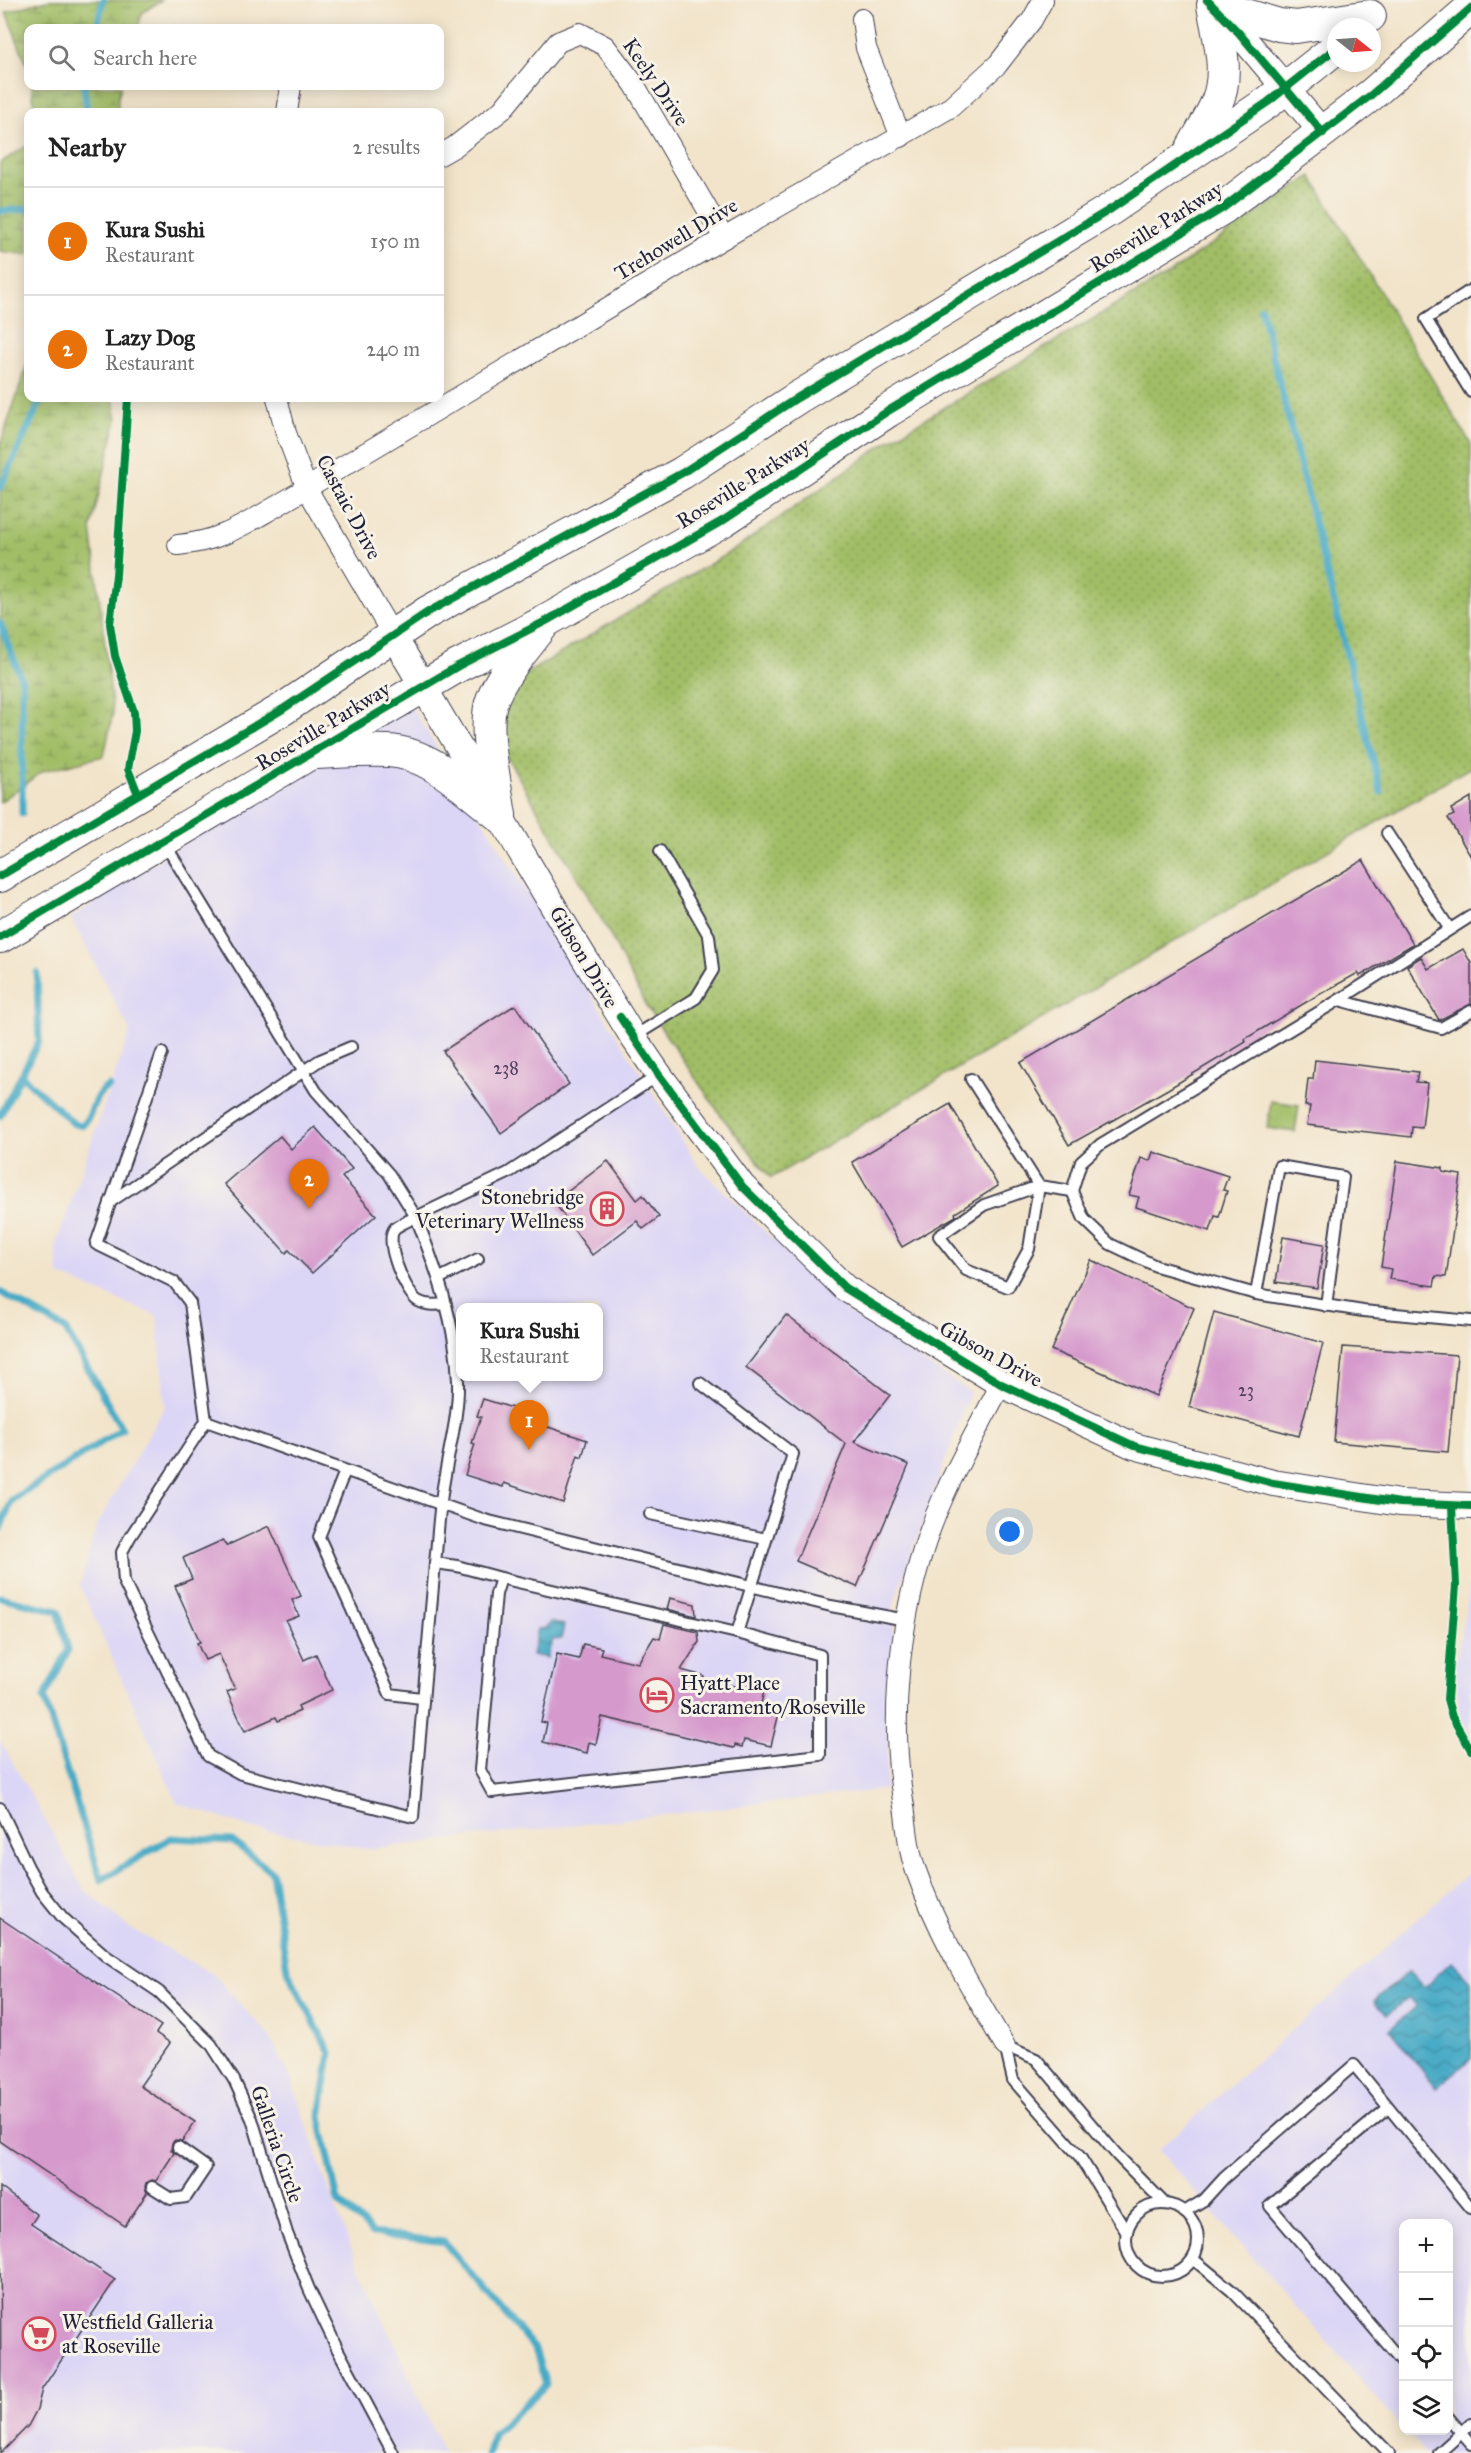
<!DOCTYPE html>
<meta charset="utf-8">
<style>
:root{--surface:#fff;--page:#f6f6f6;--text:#222;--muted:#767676;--line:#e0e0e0;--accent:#b45309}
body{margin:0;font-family:"IM FELL Great Primer",serif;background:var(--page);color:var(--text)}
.controls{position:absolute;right:18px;bottom:18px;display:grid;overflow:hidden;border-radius:12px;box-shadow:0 3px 15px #0003}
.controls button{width:54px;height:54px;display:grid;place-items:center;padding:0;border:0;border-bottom:2px solid var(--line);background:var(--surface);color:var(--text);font:30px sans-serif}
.compass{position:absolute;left:1327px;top:18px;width:54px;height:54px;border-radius:50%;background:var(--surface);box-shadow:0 3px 15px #0003;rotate:107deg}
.you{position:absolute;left:1010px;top:1532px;width:21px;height:21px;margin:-15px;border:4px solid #fff;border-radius:50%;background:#1a73e8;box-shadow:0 0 0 9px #1a73e833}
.badge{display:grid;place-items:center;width:39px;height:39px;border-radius:50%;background:var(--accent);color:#fff;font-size:20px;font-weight:700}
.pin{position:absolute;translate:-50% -50px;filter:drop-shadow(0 2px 3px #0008)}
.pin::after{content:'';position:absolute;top:32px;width:21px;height:18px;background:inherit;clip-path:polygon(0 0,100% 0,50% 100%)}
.popup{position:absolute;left:456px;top:1303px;width:147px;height:78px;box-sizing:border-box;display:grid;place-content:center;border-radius:12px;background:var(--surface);filter:drop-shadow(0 2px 4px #0005);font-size:20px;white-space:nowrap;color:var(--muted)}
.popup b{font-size:22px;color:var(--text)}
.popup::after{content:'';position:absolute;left:50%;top:100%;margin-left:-12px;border:12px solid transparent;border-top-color:var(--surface)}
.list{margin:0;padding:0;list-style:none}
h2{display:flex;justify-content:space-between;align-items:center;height:78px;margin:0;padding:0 24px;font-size:26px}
h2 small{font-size:20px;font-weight:400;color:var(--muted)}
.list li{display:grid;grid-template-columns:39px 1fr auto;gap:18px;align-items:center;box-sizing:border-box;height:108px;padding:0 24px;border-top:2px solid var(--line)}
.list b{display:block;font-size:22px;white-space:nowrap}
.list p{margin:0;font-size:20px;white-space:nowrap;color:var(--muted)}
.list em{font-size:20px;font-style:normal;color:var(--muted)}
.icon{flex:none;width:33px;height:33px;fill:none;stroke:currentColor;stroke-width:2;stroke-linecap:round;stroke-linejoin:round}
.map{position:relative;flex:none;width:1471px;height:2453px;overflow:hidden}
.search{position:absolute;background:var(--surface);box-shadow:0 3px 15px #0003;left:24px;top:24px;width:420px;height:66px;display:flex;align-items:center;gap:15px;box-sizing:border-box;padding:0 21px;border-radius:12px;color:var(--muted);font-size:22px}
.panel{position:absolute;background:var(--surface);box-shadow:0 3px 15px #0003;left:24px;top:108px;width:420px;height:294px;border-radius:12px}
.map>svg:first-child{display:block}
.built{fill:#dcd6f6;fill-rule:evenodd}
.grass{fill:url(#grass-dots);stroke:#627050;stroke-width:1.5}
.wetland{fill:url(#wetland-marsh);stroke:#627050;stroke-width:1.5}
.park{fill:url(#park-tufts);stroke:#627050;stroke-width:1.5}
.water{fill:url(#water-waves);stroke:#346680;stroke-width:1.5}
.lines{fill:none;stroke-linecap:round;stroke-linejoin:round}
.stream{stroke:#47aac6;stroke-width:7}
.building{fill:#d599cc}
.service-casing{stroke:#413f50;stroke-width:14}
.minor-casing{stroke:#413f50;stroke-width:22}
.tertiary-casing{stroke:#413f50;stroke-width:28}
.primary-casing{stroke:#413f50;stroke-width:34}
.service{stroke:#fff;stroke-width:10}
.minor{stroke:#fff;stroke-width:20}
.tertiary{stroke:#fff;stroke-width:26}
.primary{stroke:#fff;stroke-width:32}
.cycleway-casing{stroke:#f7f3e8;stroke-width:11}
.cycleway{stroke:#00873e;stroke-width:8}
.labels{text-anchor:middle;stroke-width:6;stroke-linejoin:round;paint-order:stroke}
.number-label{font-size:18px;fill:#4f405f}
.street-label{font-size:21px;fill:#22223b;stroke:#f7f3e8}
.poi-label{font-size:21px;fill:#22223b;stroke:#f7f3e8;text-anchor:start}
</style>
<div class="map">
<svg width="1471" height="2453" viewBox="0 0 1471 2453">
<defs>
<pattern id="grass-dots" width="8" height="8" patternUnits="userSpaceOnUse" patternTransform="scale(1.5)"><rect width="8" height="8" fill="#a1be66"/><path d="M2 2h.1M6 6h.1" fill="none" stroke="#839a55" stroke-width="1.8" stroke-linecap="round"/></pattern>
<pattern id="wetland-marsh" width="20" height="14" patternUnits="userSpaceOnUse" patternTransform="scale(1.5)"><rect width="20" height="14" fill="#a1be66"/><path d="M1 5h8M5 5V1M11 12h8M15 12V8" fill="none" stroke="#839a55"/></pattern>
<pattern id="park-tufts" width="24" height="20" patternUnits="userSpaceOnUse" patternTransform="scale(1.5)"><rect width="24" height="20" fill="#a1be66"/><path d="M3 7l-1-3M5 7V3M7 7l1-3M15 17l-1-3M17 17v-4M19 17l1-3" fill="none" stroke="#839a55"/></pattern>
<pattern id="water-waves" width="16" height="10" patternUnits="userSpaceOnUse" patternTransform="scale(1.5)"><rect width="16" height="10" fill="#47aac6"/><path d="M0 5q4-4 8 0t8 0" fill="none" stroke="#3b8aa2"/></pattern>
</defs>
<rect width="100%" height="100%" fill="#f7f3e8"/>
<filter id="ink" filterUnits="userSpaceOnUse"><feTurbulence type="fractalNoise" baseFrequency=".0167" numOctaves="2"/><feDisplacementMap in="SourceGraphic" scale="12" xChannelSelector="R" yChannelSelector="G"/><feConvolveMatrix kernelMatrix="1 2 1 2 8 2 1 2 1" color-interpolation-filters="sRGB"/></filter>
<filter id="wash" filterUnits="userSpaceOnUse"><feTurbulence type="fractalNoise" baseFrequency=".008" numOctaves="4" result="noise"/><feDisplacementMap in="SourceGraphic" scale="24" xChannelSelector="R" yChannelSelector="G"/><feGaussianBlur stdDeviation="1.35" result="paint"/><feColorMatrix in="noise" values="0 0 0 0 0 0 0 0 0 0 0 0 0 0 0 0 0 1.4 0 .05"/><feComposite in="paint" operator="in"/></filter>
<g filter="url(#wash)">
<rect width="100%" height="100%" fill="#f2e4ca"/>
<g class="built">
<path d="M406,698L698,1166L847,1312L970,1392L894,1602L886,1789L368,1849L251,1828L177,1803L80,1586L96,1527L165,1406L157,1316L59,1275L55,1247L130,1031L71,918ZM460,1308H598V1376H460Z"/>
<path d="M1471,1581V1733L1460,1720L1455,1665Z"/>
<path d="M0,1740L84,1889L131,1929L213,1974L269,2036L290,2076L323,2174L355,2257L444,2453H0Z"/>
<path d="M1471,1871V2453H1425L1405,2431L1448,2430V2224H1404L1403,2429L1158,2150Z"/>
</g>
<path class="grass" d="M1311,176L1471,444V767L771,1178L722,1117L646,1006L606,927L501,747C498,710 497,698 527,673L735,549L890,440L1168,274Z"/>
<g class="wetland">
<path d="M47,0H162L142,13L138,28H28V68L6,12Z"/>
<path d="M32,86H121L118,98V112H35Z"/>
<path d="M28,145V255L0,251V163Z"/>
<path d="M28,362V398H113L117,419L91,527L113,713L104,756L43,771L0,802V445Z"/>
</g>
<path class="park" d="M1271,1101L1299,1105L1295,1132L1267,1128Z"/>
<g class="water">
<path d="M550,1622L564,1625L561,1639L552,1640L547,1658L532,1655L538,1629L546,1628Z"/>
<path d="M1452,1962L1471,1982V2059L1436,2088L1390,2029L1417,2006L1409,1997L1387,2015L1374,2001L1409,1971L1423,1987Z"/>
</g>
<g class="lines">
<g class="stream">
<path d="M97,28L103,0"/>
<path d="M84,86L87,112"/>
<path d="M0,211L28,209"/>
<path d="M1261,308L1381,792"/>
<path d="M0,488L42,398"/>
<path d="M0,623L22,681V813"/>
<path d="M21,1075L74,1124L83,1125C95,1113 91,1095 109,1086"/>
<path d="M0,1116L39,1041L37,973"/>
<path d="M0,1292L65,1329L122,1429L12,1500L0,1529"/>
<path d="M0,1597L58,1611L68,1650L44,1698L101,1880L171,1838L232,1841L272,1872L287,1970L330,2053L320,2117L338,2201L373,2233L444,2242L535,2349L546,2385L493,2434L488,2453"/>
</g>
</g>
<g id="blocks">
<g class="building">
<path d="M1471,797V857L1448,818L1454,815L1451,809Z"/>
<path d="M1363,860L1413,944L1360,976L1358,973L1313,998L1245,1039L1246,1042L1168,1089L1069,1145L1020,1063Z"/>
<path d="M1463,949L1471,963V1004L1439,1020L1407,966L1421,957L1428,969Z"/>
<path d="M515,1005L569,1084L501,1133L443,1051Z"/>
<path d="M1315,1060L1418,1072L1416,1082L1427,1083L1422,1128L1412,1127L1411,1137L1307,1125L1310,1106H1305L1308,1079H1313Z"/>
<path d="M950,1104L998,1186L955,1213L956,1216L902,1247L852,1162Z"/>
<path d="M315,1127L352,1169L342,1177L376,1215L312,1273L289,1250L286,1253L224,1184L280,1136L291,1149Z"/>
<path d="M1153,1152L1228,1176L1223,1190L1227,1191L1219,1217L1215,1216L1210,1231L1136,1207L1139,1197L1129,1195L1141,1158L1150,1161Z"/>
<path d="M608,1161L637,1200L643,1195L659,1217L643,1229L637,1221L592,1255L554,1202Z"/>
<path d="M1397,1161L1443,1168V1172L1461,1175L1446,1277L1436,1276L1434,1286L1389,1279L1391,1269L1381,1267Z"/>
<path d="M1283,1237L1324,1244L1317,1288L1276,1282Z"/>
<path d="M1091,1260L1194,1308L1156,1396L1051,1350Z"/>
<path d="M1214,1312L1323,1343L1299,1436L1189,1407Z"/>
<path d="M786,1315L890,1395L854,1442L909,1465L857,1587L796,1561L846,1444L746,1367Z"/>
<path d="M1343,1347L1457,1355L1448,1452L1334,1442Z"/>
<path d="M483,1399L529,1413L527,1420L587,1440L582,1457L578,1455L563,1503L504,1483L503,1487L465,1475L475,1444L472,1443L481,1417L477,1416Z"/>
<path d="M269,1526L301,1596L292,1600L299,1616L286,1621L304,1660L316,1654L332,1690L298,1706L300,1711L278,1721L276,1717L245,1731L227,1692L235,1689L219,1654L205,1660L197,1643L200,1642L175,1586L192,1579L183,1558L223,1540L226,1546Z"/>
<path d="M670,1598L695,1604L696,1616L667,1609Z"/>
<path d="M664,1624L698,1632L699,1642L681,1670L704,1676L703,1679L742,1688L744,1681L765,1687L761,1704L780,1709L771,1746L744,1740L742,1747L735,1745L734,1748L602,1717L596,1744L589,1742L587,1753L543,1742L547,1723L541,1722L557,1654L579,1659L583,1644L602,1648L600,1654L638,1663L654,1637L660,1639Z"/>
<path d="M0,1918L161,2026L156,2033L170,2043L140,2086L195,2122L182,2141L175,2140L172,2143L171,2150L174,2153L156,2181L152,2180L146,2183L145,2187L147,2193L125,2226L0,2141Z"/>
<path d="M0,2187L37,2215L31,2224L115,2280L42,2389L37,2409L28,2426L1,2453Z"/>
</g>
</g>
</g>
<g filter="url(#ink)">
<use href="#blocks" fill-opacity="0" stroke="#413f50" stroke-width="1.5"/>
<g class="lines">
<g class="service-casing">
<g id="service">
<path d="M1471,290L1426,319L1471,392"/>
<path d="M1387,833L1449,928"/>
<path d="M165,844L316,1091L389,1174L416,1217L508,1173L659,1075"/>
<path d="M1471,916L1339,1000L1101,1144L1081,1162L1072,1191L1084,1219L1110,1244L1156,1266L1256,1294L1363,1311L1471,1321"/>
<path d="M1339,1000L1441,1028L1471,1011"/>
<path d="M633,1037L696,998L713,970L709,936L660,851"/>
<path d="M162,1053L96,1244L174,1282L190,1303L206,1421L485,1520L831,1606L906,1620"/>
<path d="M971,1079L1039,1186L1029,1249L1008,1287L966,1270L939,1236L984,1205L1039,1186L1072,1191"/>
<path d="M110,1202L320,1060L351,1047"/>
<path d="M440,1278L478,1259"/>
<path d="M1256,1294L1279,1166L1343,1177L1326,1306"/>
<path d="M446,1304C437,1305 427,1306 418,1301C406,1294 383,1241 395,1228C400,1224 410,1220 416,1217C437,1271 456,1323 458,1381C459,1415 449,1448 444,1481C439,1508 438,1536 435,1563L457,1566L501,1578L496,1594L480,1770L492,1792L820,1755V1655L737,1633L793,1454L700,1383"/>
<path d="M206,1421L130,1537L122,1552L124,1582L208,1756L241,1774L413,1817L435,1563"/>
<path d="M345,1471L319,1537L390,1694L421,1698"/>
<path d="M650,1514L766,1539"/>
<path d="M501,1578L737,1633"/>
<path d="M0,1808L28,1867L42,1892L63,1918L106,1956L159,1992L211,2044L234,2080L252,2119L287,2233L309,2289L338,2350L393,2453"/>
<path d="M1005,2046L1036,2059L1117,2155L1165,2204"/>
<path d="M1005,2046L1013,2080L1080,2157L1127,2233"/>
<path d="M1388,2108L1270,2206L1404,2364"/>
<path d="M152,2187L171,2199L186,2197L206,2167L178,2147"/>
<circle cx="1162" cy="2240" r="36"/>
<path d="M1184,2212L1204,2200L1224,2178L1354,2065L1471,2208"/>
<path d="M1193,2259L1232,2291L1389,2453"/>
<path d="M1448,2417L1471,2444"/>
<path d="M1439,2453L1471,2424"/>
</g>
</g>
<g class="minor-casing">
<g id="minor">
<path d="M862,19L866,48L901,137"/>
<path d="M287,112L291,86"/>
<path d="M440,155L454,147L502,110L558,42L580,33L605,46L634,84L724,238"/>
<path d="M277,398L286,433L307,489L392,634"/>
<path d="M178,545C220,541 240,527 275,507L724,238L951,107L998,64L1032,20L1043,0"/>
<path d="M1001,1384C982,1421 962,1456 945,1493C903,1585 887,1701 903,1800C907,1822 907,1847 915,1868C937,1931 971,1988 1005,2046"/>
</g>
</g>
<g class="tertiary-casing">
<g id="tertiary">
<path d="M1212,4L1239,33L1323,133"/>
<path d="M392,634L572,938L633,1037L659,1075L742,1186L845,1288L1001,1384L1134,1446L1273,1483L1400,1503L1471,1506"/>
</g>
</g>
<g class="primary-casing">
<g id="primary">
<path d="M1190,152C1199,135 1210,119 1217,102C1230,71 1218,36 1213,5L1279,25L1296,27L1370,16"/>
<path d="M314,753C338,752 364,750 388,751C432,753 467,791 500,816"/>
<path d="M500,816C496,785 482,727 492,700C502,673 525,649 542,626"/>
<path d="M0,876L283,709L428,612L682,473L797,398L1111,209L1268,102L1336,48"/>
<path d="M0,937L458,666L546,621L724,520L888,411L1223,208L1371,95L1471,8"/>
</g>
</g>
<use href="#service" class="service"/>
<use href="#minor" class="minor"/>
<use href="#tertiary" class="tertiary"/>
<use href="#primary" class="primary"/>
<g class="cycleway-casing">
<g id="cycleway">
<path d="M1207,0L1239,33L1323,133"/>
<path d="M128,398L116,575L110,624L115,656L134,712L135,731L128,769L138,794"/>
<path d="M0,876L283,709L428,612L682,473L797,398L1111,209L1268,102L1336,48"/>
<path d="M0,937L458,666L546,621L724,520L888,411L1223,208L1371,95L1471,8"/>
<path d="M620,1017L659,1075L742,1186L845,1288L1001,1384L1134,1446L1273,1483L1400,1503L1471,1506"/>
<path d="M1452,1506L1456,1585L1447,1699L1452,1717L1471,1750"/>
</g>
</g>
<use href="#cycleway" class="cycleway"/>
</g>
</g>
<defs>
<g id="building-ring" transform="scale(1.725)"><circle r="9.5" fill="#f7f3e8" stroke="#d1495b" stroke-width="1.5"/><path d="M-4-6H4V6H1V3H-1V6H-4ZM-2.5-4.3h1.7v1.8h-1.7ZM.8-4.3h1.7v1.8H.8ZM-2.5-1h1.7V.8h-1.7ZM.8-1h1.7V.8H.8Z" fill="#d1495b"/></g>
<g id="hotel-ring" transform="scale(1.725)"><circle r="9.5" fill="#f7f3e8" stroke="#d1495b" stroke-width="1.5"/><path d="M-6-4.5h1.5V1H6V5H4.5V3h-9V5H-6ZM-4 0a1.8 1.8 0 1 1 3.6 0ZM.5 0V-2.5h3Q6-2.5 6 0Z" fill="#d1495b"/></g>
<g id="supermarket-ring" transform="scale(1.725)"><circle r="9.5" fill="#f7f3e8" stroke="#d1495b" stroke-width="1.5"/><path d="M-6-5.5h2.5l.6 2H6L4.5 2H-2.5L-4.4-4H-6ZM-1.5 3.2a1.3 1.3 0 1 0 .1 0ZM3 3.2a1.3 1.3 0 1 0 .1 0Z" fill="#d1495b"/></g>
</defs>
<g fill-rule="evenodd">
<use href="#building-ring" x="607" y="1209"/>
<use href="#hotel-ring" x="657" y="1695"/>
<use href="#supermarket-ring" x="39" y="2334"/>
</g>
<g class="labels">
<g class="number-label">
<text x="506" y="1074">238</text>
<text x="1246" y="1396">23</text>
</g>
<g class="street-label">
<text transform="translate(656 82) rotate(56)" y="7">Keely Drive</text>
<text transform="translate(1156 227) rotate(-32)" y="7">Roseville Parkway</text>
<text transform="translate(676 239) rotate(-31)" y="7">Trehowell Drive</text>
<text transform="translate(743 483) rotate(-32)" y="7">Roseville Parkway</text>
<text transform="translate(349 507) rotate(62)" y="7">Castaic Drive</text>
<text transform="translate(323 726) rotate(-31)" y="7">Roseville Parkway</text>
<text transform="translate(584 957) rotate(59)" y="7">Gibson Drive</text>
<text transform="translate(991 1354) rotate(29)" y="7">Gibson Drive</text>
<text transform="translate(277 2144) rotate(71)" y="7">Galleria Circle</text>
</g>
<g class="poi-label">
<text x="584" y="1204" text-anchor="end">Stonebridge<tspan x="584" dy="24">Veterinary Wellness</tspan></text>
<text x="680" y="1690">Hyatt Place<tspan x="680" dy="24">Sacramento/Roseville</tspan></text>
<text x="62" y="2329">Westfield Galleria<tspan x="62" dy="24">at Roseville</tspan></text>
</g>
</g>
</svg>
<div class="controls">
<button>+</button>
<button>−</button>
<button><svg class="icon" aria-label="locate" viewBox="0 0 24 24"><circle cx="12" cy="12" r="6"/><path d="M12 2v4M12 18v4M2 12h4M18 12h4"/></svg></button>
<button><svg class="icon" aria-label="layers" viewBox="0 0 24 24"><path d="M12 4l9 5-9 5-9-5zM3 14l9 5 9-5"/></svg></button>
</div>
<svg class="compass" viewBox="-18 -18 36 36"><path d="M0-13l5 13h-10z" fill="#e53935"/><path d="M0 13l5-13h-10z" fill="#767676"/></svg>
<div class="you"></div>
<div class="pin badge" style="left:529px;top:1450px;background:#e8710a">1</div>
<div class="popup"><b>Kura Sushi</b>Restaurant</div>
<div class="pin badge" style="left:309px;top:1209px;background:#e8710a">2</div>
<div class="search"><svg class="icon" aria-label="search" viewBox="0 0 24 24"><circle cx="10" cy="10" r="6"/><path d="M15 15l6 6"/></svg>Search here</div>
<section class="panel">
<h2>Nearby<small>2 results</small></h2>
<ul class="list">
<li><span class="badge" style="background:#e8710a">1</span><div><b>Kura Sushi</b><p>Restaurant</p></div><em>150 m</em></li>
<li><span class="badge" style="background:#e8710a">2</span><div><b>Lazy Dog</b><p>Restaurant</p></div><em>240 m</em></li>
</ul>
</section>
</div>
